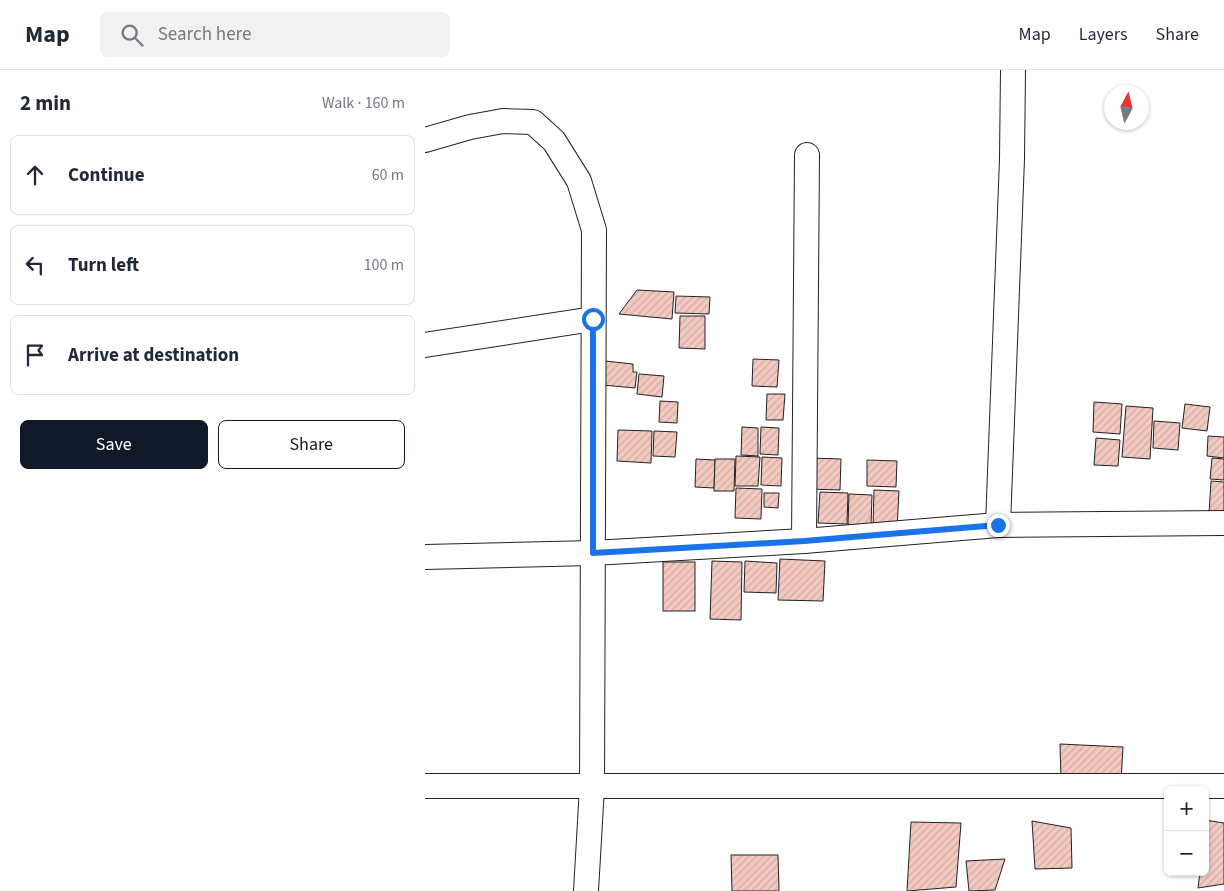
<!DOCTYPE html>
<meta charset="utf-8">
<style>
:root{--surface:#fff;--page:#f2f2f3;--text:#1f2937;--muted:#747a83;--line:#e0e1e3;--accent:#111827}
body{margin:0;font-family:"Source Sans 3",sans-serif;background:var(--page);color:var(--text)}
.controls{position:absolute;right:15px;bottom:15px;display:grid;overflow:hidden;border-radius:8px;box-shadow:0 1px 4px #0004}
.controls button{width:45px;height:45px;display:grid;place-items:center;padding:0;border:0;border-bottom:1px solid var(--line);background:var(--surface);color:var(--text);font:25px sans-serif}
.compass{position:absolute;left:679px;top:15px;width:45px;height:45px;border-radius:50%;background:var(--surface);box-shadow:0 1px 4px #0004;rotate:7deg}
.stop{position:absolute;width:15px;height:15px;margin:-11px;border:4px solid #1a73e8;border-radius:50%;background:#fff}
.stop.end{background:#1a73e8;border-color:#fff;box-shadow:0 1px 5px #0008}
.list{margin:0;padding:0;list-style:none}
h2{display:flex;justify-content:space-between;align-items:center;height:65px;margin:0;padding:0 20px;font-size:21px}
h2 small{font-size:16px;font-weight:400;color:var(--muted)}
.list li{display:grid;grid-template-columns:32px 1fr auto;gap:15px;align-items:center;box-sizing:border-box;height:80px;margin:0 10px 10px;padding:0 10px;border:1px solid var(--line);border-radius:8px}
.list b{display:block;font-size:19px;white-space:nowrap}
.list em{font-size:16px;font-style:normal;color:var(--muted)}
.actions{display:flex;gap:10px;padding:15px 20px}
.actions a{flex:1;padding:11px 0;border:1px solid var(--accent);border-radius:8px;text-align:center;font-size:18px;color:var(--accent)}
.actions .main{background:var(--accent);color:#fff}
.icon{flex:none;width:28px;height:28px;fill:none;stroke:currentColor;stroke-width:2;stroke-linecap:round;stroke-linejoin:round}
.map{position:relative;flex:none;width:799px;height:821px;overflow:hidden}
header{display:flex;align-items:center;gap:30px;box-sizing:border-box;height:70px;padding:0 25px;background:var(--surface);border-bottom:1px solid var(--line)}
header strong{font-size:24px}
nav{display:flex;gap:28px;margin-inline-start:auto;font-size:18px}
.search{width:350px;height:45px;background:var(--page);display:flex;align-items:center;gap:12px;box-sizing:border-box;padding:0 18px;border-radius:8px;color:var(--muted);font-size:19px}
main{display:flex}
aside{flex:1;background:var(--surface)}
.map>svg:first-child{display:block}
.building{fill:url(#building-hatch);stroke:#222}
.lines{fill:none;stroke-linecap:round;stroke-linejoin:round}
.street-casing{stroke:#222;stroke-width:26}
.street{stroke:#fff;stroke-width:24}
.route{stroke:#1a73e8;stroke-width:6}
</style>
<header>
<strong>Map</strong>
<div class="search"><svg class="icon" aria-label="search" viewBox="0 0 24 24"><circle cx="10" cy="10" r="6"/><path d="M15 15l6 6"/></svg>Search here</div>
<nav><a>Map</a><a>Layers</a><a>Share</a></nav>
</header>
<main>
<aside>
<h2>2 min<small>Walk · 160 m</small></h2>
<ul class="list">
<li><svg class="icon" aria-label="ahead" viewBox="0 0 24 24"><path d="M12 20V5M6 11l6-6 6 6"/></svg><div><b>Continue</b></div><em>60 m</em></li>
<li><svg class="icon" aria-label="left" viewBox="0 0 24 24"><path d="M17 20v-9H6M10 6l-5 5 5 5"/></svg><div><b>Turn left</b></div><em>100 m</em></li>
<li><svg class="icon" aria-label="arrive" viewBox="0 0 24 24"><path d="M6 21V4h12l-3 4 3 4H6"/></svg><div><b>Arrive at destination</b></div></li>
</ul>
<div class="actions"><a class="main">Save</a><a>Share</a></div>
</aside>
<div class="map">
<svg width="799" height="821" viewBox="0 0 799 821">
<defs>
<pattern id="building-hatch" width="6" height="6" patternUnits="userSpaceOnUse" patternTransform="scale(1.25)"><rect width="6" height="6" fill="#f3c9c0"/><path d="M-1 1l2-2M0 6l6-6M5 7l2-2" fill="none" stroke="#d0aca5"/></pattern>
</defs>
<rect width="100%" height="100%" fill="#fff"/>
<g class="building">
<path d="M212,220L249,222L247,249L194,244Z"/>
<path d="M251,226L285,227L284,244L250,243Z"/>
<path d="M255,246H280V279L254,278Z"/>
<path d="M328,289L354,290L352,317L327,316Z"/>
<path d="M180,291L208,294V302H212L210,318L178,315Z"/>
<path d="M214,304L239,306L237,327L212,324Z"/>
<path d="M342,324H360L358,350H341Z"/>
<path d="M235,331L253,332L252,353L234,352Z"/>
<path d="M669,332L697,334L695,364L668,362Z"/>
<path d="M760,334L785,337L782,361L757,358Z"/>
<path d="M701,336L728,338L725,389L697,387Z"/>
<path d="M729,351L755,353L753,380L728,378Z"/>
<path d="M317,357L333,358V386L316,385Z"/>
<path d="M336,357L354,358L353,385L335,384Z"/>
<path d="M193,360L227,361L226,393L192,391Z"/>
<path d="M229,361L252,362L250,387L228,386Z"/>
<path d="M783,366L799,367V388L782,386Z"/>
<path d="M671,368L695,370L693,396L669,395Z"/>
<path d="M311,386L335,387L333,416H310Z"/>
<path d="M337,387L357,388L356,416L336,415Z"/>
<path d="M386,388L416,389L415,420L384,419Z"/>
<path d="M787,388L799,389V410L785,409Z"/>
<path d="M271,389L290,390L289,418L270,417Z"/>
<path d="M290,389H310L309,421H289Z"/>
<path d="M442,390L472,391L471,417L442,416Z"/>
<path d="M786,411L799,412V443H784Z"/>
<path d="M311,418L337,419L336,449L310,448Z"/>
<path d="M449,420L474,421L472,459L448,457Z"/>
<path d="M395,422L423,423L422,454L393,453Z"/>
<path d="M339,423H354L353,438L339,437Z"/>
<path d="M424,424L447,425L446,456L423,455Z"/>
<path d="M355,489L400,491L398,531L353,530Z"/>
<path d="M287,491L317,492L316,550L285,549Z"/>
<path d="M320,491L352,493L351,523L319,522Z"/>
<rect x="238" y="492" width="32" height="49"/>
<path d="M635,674L698,677L696,711L636,710Z"/>
<path d="M780,750L799,753V814L773,818L775,802H780Z"/>
<path d="M607,751L646,758L647,798L610,799Z"/>
<path d="M486,752L536,753L531,817L482,821Z"/>
<path d="M306,785H353L354,821H307Z"/>
<path d="M580,789L570,820L544,821L541,791Z"/>
</g>
<g class="lines">
<g class="street-casing">
<g id="street">
<path d="M0,70L45,57L78,51L108,52L129,71L154,111L169,160L167,717L161,821"/>
<path d="M0,275L168,249"/>
<path d="M573,455L587,89L588,0"/>
<path d="M379,471L382,85"/>
<path d="M0,487L168,483L379,471L573,455L799,453"/>
<path d="M0,716H799"/>
</g>
</g>
<use href="#street" class="street"/>
</g>
<g class="lines">
<path class="route" d="M168,249V483L379,471L573,455"/>
</g>
</svg>
<div class="controls">
<button>+</button>
<button>−</button>
</div>
<svg class="compass" viewBox="-18 -18 36 36"><path d="M0-13l5 13h-10z" fill="#e53935"/><path d="M0 13l5-13h-10z" fill="#747a83"/></svg>
<div class="stop" style="left:168px;top:249px"></div>
<div class="stop end" style="left:573px;top:455px"></div>
</div>
</main>
